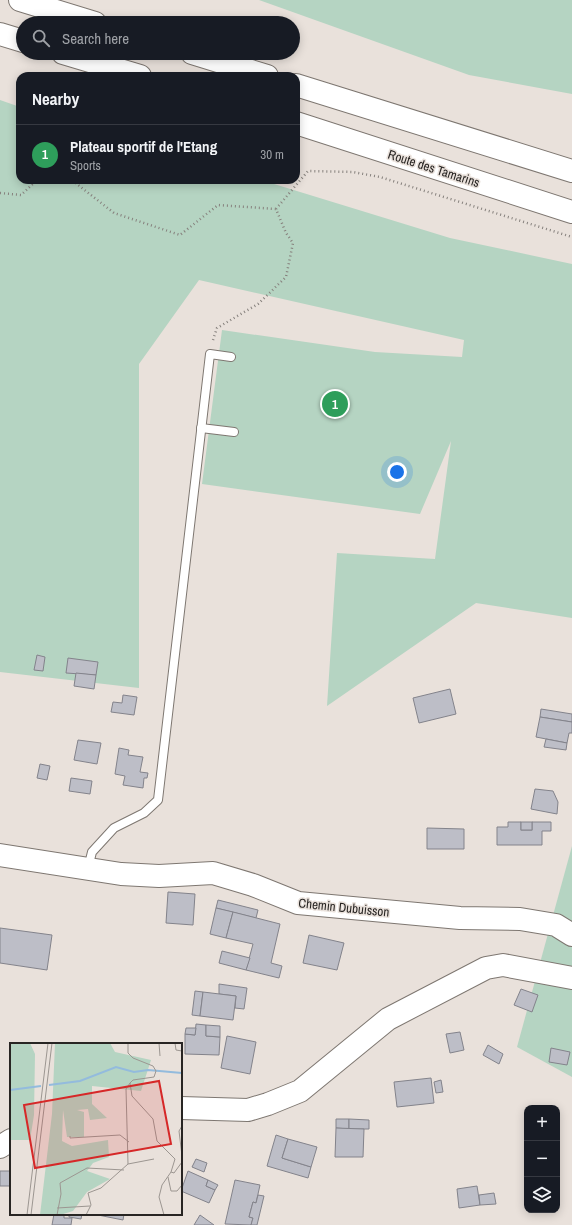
<!DOCTYPE html>
<meta charset="utf-8">
<style>
:root{--surface:#171b24;--page:#242831;--text:#f1f3f6;--muted:#9ea1a6;--line:#363941;--accent:#99b6af}
body{margin:0;font-family:"Archivo Narrow",sans-serif;background:var(--page);color:var(--text)}
.controls{position:absolute;right:12px;bottom:12px;display:grid;overflow:hidden;border-radius:8px;box-shadow:0 2px 10px #0003}
.controls button{width:36px;height:36px;display:grid;place-items:center;padding:0;border:0;border-bottom:1px solid var(--line);background:var(--surface);color:var(--text);font:20px sans-serif}
.you{position:absolute;left:397px;top:472px;width:14px;height:14px;margin:-10px;border:3px solid #fff;border-radius:50%;background:#1a73e8;box-shadow:0 0 0 6px #1a73e833}
.badge{display:grid;place-items:center;width:26px;height:26px;border-radius:50%;background:var(--accent);color:#fff;font-size:13px;font-weight:700}
.pin{position:absolute;translate:-50% -50%;border:2px solid #fff;box-shadow:0 1px 4px #0006}
.list{margin:0;padding:0;list-style:none}
h2{display:flex;justify-content:space-between;align-items:center;height:52px;margin:0;padding:0 16px;font-size:17px}
h2 small{font-size:13px;font-weight:400;color:var(--muted)}
.list li{display:grid;grid-template-columns:26px 1fr auto;gap:12px;align-items:center;box-sizing:border-box;height:60px;padding:0 16px;border-top:1px solid var(--line)}
.list b{display:block;font-size:15px;white-space:nowrap}
.list p{margin:0;font-size:13px;white-space:nowrap;color:var(--muted)}
.list em{font-size:13px;font-style:normal;color:var(--muted)}
.icon{flex:none;width:22px;height:22px;fill:none;stroke:currentColor;stroke-width:2;stroke-linecap:round;stroke-linejoin:round}
.map{position:relative;flex:none;width:572px;height:1225px;overflow:hidden}
.search{position:absolute;background:var(--surface);box-shadow:0 2px 10px #0003;left:16px;top:16px;width:284px;height:44px;display:flex;align-items:center;gap:10px;box-sizing:border-box;padding:0 14px;border-radius:22px;color:var(--muted);font-size:15px}
.panel{position:absolute;background:var(--surface);box-shadow:0 2px 10px #0003;left:16px;top:72px;width:284px;height:112px;border-radius:12px}
.map>svg:first-child{display:block}
.green{fill:#b5d4c2}
.building{fill:#bdbec7;stroke:#83838b}
.lines{fill:none;stroke-linecap:round;stroke-linejoin:round}
.lane-casing{stroke:#7e7771;stroke-width:10}
.secondary-casing{stroke:#7e7771;stroke-width:24}
.highway-casing{stroke:#7e7771;stroke-width:24}
.path{stroke:#86817d;stroke-width:2.5;stroke-dasharray:1 3;stroke-linecap:butt}
.lane{stroke:#fff;stroke-width:8}
.secondary{stroke:#fff;stroke-width:22}
.highway{stroke:#fff;stroke-width:22}
.labels{text-anchor:middle;stroke-width:3;stroke-linejoin:round;paint-order:stroke}
.street-label{font-size:13px;fill:#282523;stroke:#e9e1db}
.inset-river{fill:none;stroke:#93bbdd;stroke-width:2}
.inset-road{fill:none;stroke:#9c9691;stroke-width:1}
.view{fill:#d62828;fill-opacity:0.15;stroke:#d62828;stroke-width:2}
.inset-edge{fill:none;stroke:#282523;stroke-width:2}
</style>
<div class="map">
<svg width="572" height="1225" viewBox="0 0 572 1225">
<rect width="100%" height="100%" fill="#e9e1db"/>
<g class="green">
<path d="M259,0H572V94L469,75Z"/>
<path d="M0,100L20,107V180H261L450,238L572,264V618L476,603L327,706L337,553L435,559L451,441L420,514L202,484L222,330L375,352L462,357L464,340L199,280L139,364V688L0,672Z"/>
<path d="M572,846V1077L517,1047Z"/>
</g>
<g class="building">
<path d="M37,655L45,657L43,671L34,670Z"/>
<path d="M68,658L98,662L96,675L66,673Z"/>
<path d="M76,673L96,675L94,689L74,686Z"/>
<path d="M450,689L456,714L419,723L413,698Z"/>
<path d="M123,695L137,697L134,715L111,712L113,702L122,703Z"/>
<path d="M541,709L572,714V722L540,717Z"/>
<path d="M540,717L572,722V733H569L567,743L536,737Z"/>
<path d="M546,739L567,743L566,750L544,747Z"/>
<path d="M78,740L101,743L97,764L74,760Z"/>
<path d="M119,748L129,750L128,755L143,757L140,772L148,773L147,778H144L143,788L123,785L125,776L115,774Z"/>
<path d="M40,764L50,766L47,780L37,778Z"/>
<path d="M71,778L92,781L90,794L69,791Z"/>
<path d="M535,789L553,791L558,802L557,814L531,809Z"/>
<path d="M508,822H521V830H532V822H551V831H542V845H497V827H508Z"/>
<rect x="521" y="822" width="11" height="8"/>
<path d="M427,828L464,829V849H427Z"/>
<path d="M168,892L195,894L193,925L166,923Z"/>
<path d="M218,900L258,910L256,918L216,908Z"/>
<path d="M216,908L233,912L226,938L210,934Z"/>
<path d="M233,912L280,924L271,963L282,966L279,978L246,970L253,944L226,938Z"/>
<path d="M0,928L52,935L47,970L0,963Z"/>
<path d="M309,935L344,943L337,970L303,963Z"/>
<path d="M222,951L250,958L246,970L219,963Z"/>
<path d="M219,984L247,988L244,1009L235,1008L236,996L219,994Z"/>
<path d="M521,989L538,995L532,1012L514,1005Z"/>
<path d="M195,991L203,992L200,1016L192,1015Z"/>
<path d="M203,992L236,996L233,1020L200,1016Z"/>
<path d="M196,1024L206,1025V1036L220,1037L219,1055L185,1054V1034L195,1035Z"/>
<path d="M206,1025L220,1026V1037L206,1036Z"/>
<path d="M186,1028H196L195,1035L185,1034Z"/>
<path d="M460,1032L464,1050L450,1053L446,1034Z"/>
<path d="M227,1036L256,1042L250,1074L221,1068Z"/>
<path d="M488,1045L503,1054L499,1064L483,1055Z"/>
<path d="M551,1048L570,1052L567,1065L549,1062Z"/>
<path d="M431,1078L434,1103L397,1107L394,1082Z"/>
<path d="M441,1080L443,1092L436,1093L434,1082Z"/>
<path d="M336,1119H349V1129L336,1128Z"/>
<path d="M349,1119L369,1120V1129H349Z"/>
<path d="M336,1128L364,1129L363,1157H335Z"/>
<path d="M276,1135L288,1139L282,1158L311,1167L308,1178L267,1166Z"/>
<path d="M288,1139L317,1147L311,1167L282,1158Z"/>
<path d="M196,1159L207,1163L204,1172L192,1167Z"/>
<rect x="0" y="1171" width="11" height="15"/>
<path d="M188,1171L208,1180L206,1186L215,1190L209,1203L181,1191Z"/>
<path d="M208,1180L218,1185L215,1190L206,1186Z"/>
<path d="M235,1180L260,1185L256,1203L253,1202L249,1217L253,1218L251,1225L225,1224Z"/>
<path d="M477,1186L480,1205L459,1208L457,1189Z"/>
<path d="M494,1193L496,1204L480,1205L479,1195Z"/>
<path d="M258,1195L264,1196L257,1225H251L253,1218L249,1217L253,1202L256,1203Z"/>
<path d="M54,1214H64V1218H72L71,1225H52Z"/>
<path d="M69,1214H82L81,1219L69,1217Z"/>
<path d="M93,1214H124L123,1220Z"/>
<path d="M200,1215L214,1225H194Z"/>
</g>
<g class="lines">
<g class="lane-casing">
<g id="lane">
<path d="M201,428L234,432"/>
<path d="M88,868L92,852L114,828L144,813L158,800L210,354L231,357"/>
</g>
</g>
<g class="secondary-casing">
<g id="secondary">
<path d="M0,855L121,874L159,876L213,873L253,885L298,903L460,918L520,919L556,925L572,935"/>
<path d="M181,1108L248,1110L268,1104L300,1091L388,1019L486,968L503,965L572,978"/>
<path d="M0,1147L11,1140"/>
</g>
</g>
<g class="highway-casing">
<g id="highway">
<path d="M20,0L95,23"/>
<path d="M0,34L23,41"/>
<path d="M63,53L140,76"/>
<path d="M192,53L267,76"/>
<path d="M296,85L572,171"/>
<path d="M296,123L572,212"/>
</g>
</g>
<g class="path">
<path d="M68,180L73,181L114,213L180,235L218,205L276,209"/>
<path d="M0,193L21,195L37,180"/>
<path d="M213,340L217,328L258,304L286,277L293,243L286,233L276,209L308,171L353,172L380,177L572,237"/>
</g>
<use href="#lane" class="lane"/>
<use href="#secondary" class="secondary"/>
<use href="#highway" class="highway"/>
</g>
<g class="labels">
<g class="street-label">
<text transform="translate(434 168) rotate(18)" y="5">Route des Tamarins</text>
<text transform="translate(344 907) rotate(6)" y="5">Chemin Dubuisson</text>
</g>
</g>
<g transform="translate(10 1043)">
<rect width="172" height="172" fill="#e9e1db"/>
<path d="M0,0H20L25,11L24,72L20,97H0ZM45,0H100L105,9L141,17L131,48L82,43V61L97,75L80,77L78,66L67,67L74,69V94H57L53,67L52,98L62,103L98,97L99,114L83,120L77,128L100,136L77,149L63,168L50,172H30L42,71Z" fill="#b5d4c2"/>
<path class="inset-river" d="M39,42L70,38L106,24L124,29L138,27L172,30M0,47L31,43"/>
<path class="inset-road" d="M118,0V10L123,15L143,23L146,28L144,34L123,37L120,40M149,0L150,13M165,0L166,7L172,8M120,40L122,53L143,76L147,98L165,116L161,129L164,130L172,119M172,83L169,88L172,113M60,93V95L110,92L119,99M118,121L144,116M158,134L161,148H167L172,142M47,165L80,163M17,172L38,0M21,172L42,0M47,172L51,151L50,140L77,125L114,127M76,172L81,162L78,150L91,145L118,121L116,46L120,40M154,172L149,154L152,142L161,129"/>
<path class="view" d="M149,38L161,101L25,125L14,62Z"/>
<rect width="172" height="172" class="inset-edge"/>
</g>
</svg>
<div class="controls">
<button>+</button>
<button>−</button>
<button><svg class="icon" aria-label="layers" viewBox="0 0 24 24"><path d="M12 4l9 5-9 5-9-5zM3 14l9 5 9-5"/></svg></button>
</div>
<div class="you"></div>
<div class="pin badge" style="left:335px;top:404px;background:#2e9e5b">1</div>
<div class="search"><svg class="icon" aria-label="search" viewBox="0 0 24 24"><circle cx="10" cy="10" r="6"/><path d="M15 15l6 6"/></svg>Search here</div>
<section class="panel">
<h2>Nearby<small></small></h2>
<ul class="list">
<li><span class="badge" style="background:#2e9e5b">1</span><div><b>Plateau sportif de l'Etang</b><p>Sports</p></div><em>30 m</em></li>
</ul>
</section>
</div>
